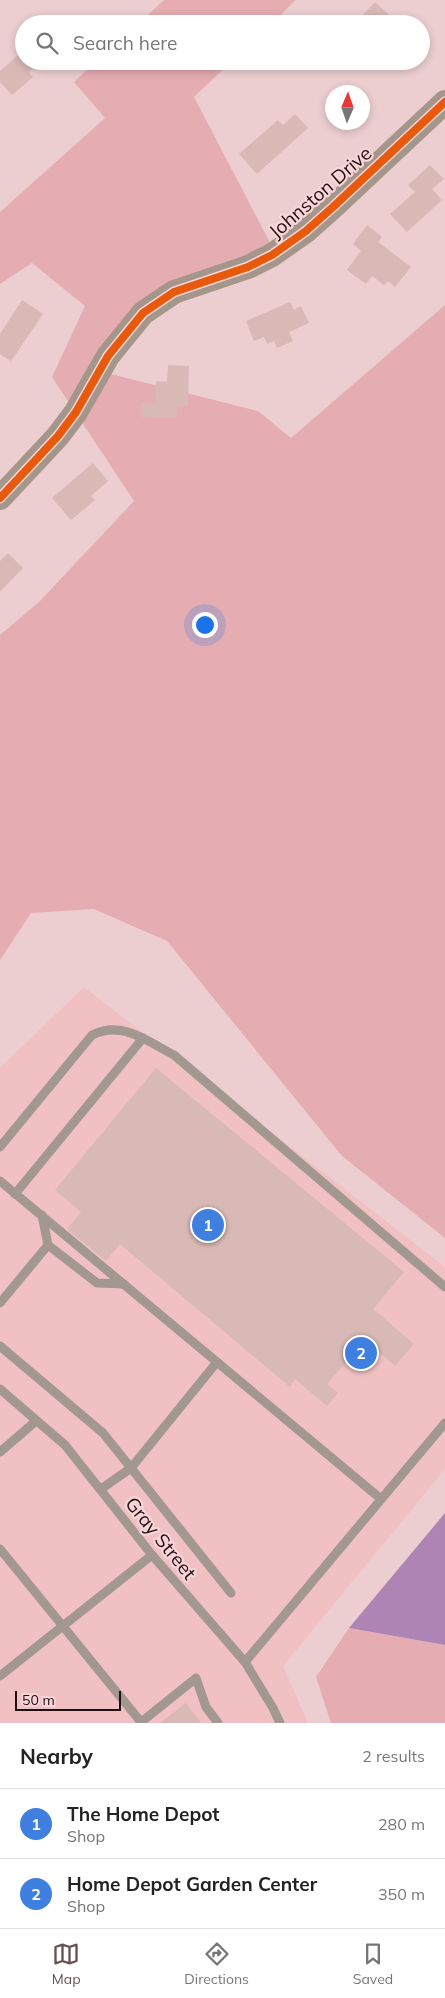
<!DOCTYPE html>
<style>
:root{--surface:#fff;--page:#f2f2f2;--text:#222;--muted:#767676;--line:#e0e0e0;--accent:#685153}
body{margin:0;font-family:Mulish,sans-serif;background:var(--page);color:var(--text)}
.compass{position:absolute;left:325px;top:85px;width:45px;height:45px;border-radius:50%;background:var(--surface);box-shadow:0 2px 8px #0003;rotate:2deg}
.scale{position:absolute;left:15px;bottom:12px;width:106px;box-sizing:border-box;padding-left:5px;border:2px solid #210e10;border-top:0;font-size:14px;line-height:18px;white-space:nowrap;color:#210e10;-webkit-text-stroke:4px #f8d5d7;paint-order:stroke}
.you{position:absolute;left:204px;top:624px;width:18px;height:18px;margin:-12px;border:4px solid #fff;border-radius:50%;background:#1a73e8;box-shadow:0 0 0 8px #1a73e833}
.badge{display:grid;place-items:center;width:32px;height:32px;border-radius:50%;background:var(--accent);color:#fff;font-size:16px;font-weight:700}
.pin{position:absolute;translate:-50% -50%;border:2px solid #fff;box-shadow:0 1px 5px #0006}
.list{margin:0;padding:0;list-style:none}
h2{display:flex;justify-content:space-between;align-items:center;height:65px;margin:0;padding:0 20px;font-size:21px}
h2 small{font-size:16px;font-weight:400;color:var(--muted)}
.list li{display:grid;grid-template-columns:32px 1fr auto;gap:15px;align-items:center;box-sizing:border-box;height:70px;padding:0 20px;border-top:1px solid var(--line)}
.list b{display:block;font-size:19px;white-space:nowrap}
.list p{margin:0;font-size:16px;white-space:nowrap;color:var(--muted)}
.list em{font-size:16px;font-style:normal;color:var(--muted)}
.icon{flex:none;width:28px;height:28px;fill:none;stroke:currentColor;stroke-width:2;stroke-linecap:round;stroke-linejoin:round}
.map{position:relative;flex:none;width:445px;height:1723px;overflow:hidden}
.search{position:absolute;background:var(--surface);box-shadow:0 2px 8px #0003;left:15px;right:15px;top:15px;height:55px;display:flex;align-items:center;gap:12px;box-sizing:border-box;padding:0 18px;border-radius:28px;color:var(--muted);font-size:19px}
.sheet{height:205px;background:var(--surface)}
nav{display:flex;justify-content:space-around;align-items:center;box-sizing:border-box;height:70px;border-top:1px solid var(--line);background:var(--surface);font-size:14px;color:var(--muted)}
nav a{display:grid;justify-items:center;gap:2px}
nav .on{color:var(--accent)}
.map>svg:first-child{display:block}
.built{fill:#f0c0c3}
.green{fill:#e5adb2}
.water{fill:#ae84b5}
.building{fill:#d8b9b5}
.lines{fill:none;stroke-linecap:round;stroke-linejoin:round}
.lane{stroke:#a3988f;stroke-width:9}
.secondary{stroke:#a5968c;stroke-width:24}
.cycleway-casing{stroke:#f8d5d7;stroke-width:11}
.cycleway{stroke:#e8590c;stroke-width:8}
.labels{text-anchor:middle;stroke-width:4.5;stroke-linejoin:round;paint-order:stroke}
.street-label{font-size:19px;fill:#210e10;stroke:#f8d5d7}
</style>
<div class="map">
<svg width="445" height="1723" viewBox="0 0 445 1723">
<rect width="100%" height="100%" fill="#ecced0"/>
<path class="built" d="M84,987L445,1267V1469L283,1666L308,1723H0V1068Z"/>
<g class="green">
<path d="M164,0H296L271,24H138Z"/>
<path d="M96,61H232L194,97L277,256L165,305L107,373L258,411L291,438L445,305V1238L342,1156L167,941L94,909L31,913L0,960V635L40,601L134,501L52,377L85,306L32,263L0,284V212L105,118L74,82Z"/>
<path d="M349,1628L445,1645V1723H331L316,1677Z"/>
</g>
<path class="water" d="M445,1513V1645L349,1628Z"/>
<g class="building">
<path d="M375,2L399,24H369L361,17Z"/>
<path d="M24,50V61H41L29,72L33,77L12,95L0,82V71Z"/>
<path d="M295,114L308,128L257,174L239,154L278,120L283,125Z"/>
<path d="M430,165L444,179L432,189L442,200L407,232L390,214L415,192L408,185Z"/>
<path d="M367,225L382,237L378,242L411,267L395,287L388,281L384,285L372,276L366,284L347,270L361,251L353,244Z"/>
<path d="M22,300L43,314L11,361L0,354V334Z"/>
<path d="M290,302L294,310L301,306L309,323L289,332L293,341L277,348L274,341L267,344L264,337L254,341L246,321Z"/>
<path d="M168,365L189,366L188,406H177V418L141,417V402L155,403L156,381L167,382Z"/>
<path d="M93,463L108,481L91,496L95,500L71,520L52,498Z"/>
<path d="M8,553L23,568L0,592V561Z"/>
<path d="M156,1068L404,1272L373,1309L414,1344L395,1366L365,1340L327,1384L338,1393L327,1406L295,1379L290,1387L120,1244L106,1261L67,1229L81,1212L55,1190Z"/>
<path d="M186,1703L201,1723H160Z"/>
</g>
<g class="lines">
<g class="lane">
<path d="M0,1147L92,1035C122,1020 147,1041 174,1055L445,1287"/>
<path d="M0,1181L381,1499"/>
<path d="M15,1194L143,1038"/>
<path d="M42,1215L48,1245L97,1283L124,1284"/>
<path d="M0,1303L48,1245"/>
<path d="M0,1346L103,1433L231,1593"/>
<path d="M0,1389L65,1445L152,1555L245,1662L273,1708L280,1723"/>
<path d="M0,1452L36,1421"/>
<path d="M101,1489L131,1468L217,1362"/>
<path d="M0,1549L141,1722"/>
<path d="M245,1662L445,1423"/>
<path d="M0,1676L152,1555"/>
<path d="M140,1723L196,1678L206,1707L218,1723"/>
</g>
<path class="secondary" d="M0,498L58,436L76,412L108,356L143,313L174,292L248,267L272,255L306,231L333,207L445,102"/>
<g class="cycleway-casing">
<path id="cycleway" d="M0,498L58,436L76,412L108,356L143,313L174,292L248,267L272,255L306,231L333,207L445,102"/>
</g>
<use href="#cycleway" class="cycleway"/>
</g>
<g class="labels">
<g class="street-label">
<text transform="translate(320 192) rotate(-41)" y="7">Johnston Drive</text>
<text transform="translate(161 1538) rotate(51)" y="7">Gray Street</text>
</g>
</g>
</svg>
<svg class="compass" viewBox="-18 -18 36 36"><path d="M0-13l5 13h-10z" fill="#e53935"/><path d="M0 13l5-13h-10z" fill="#767676"/></svg>
<div class="scale">50 m</div>
<div class="you"></div>
<div class="pin badge" style="left:208px;top:1225px;background:#3f7fe0">1</div>
<div class="pin badge" style="left:361px;top:1353px;background:#3f7fe0">2</div>
<div class="search"><svg class="icon" aria-label="search" viewBox="0 0 24 24"><circle cx="10" cy="10" r="6"/><path d="M15 15l6 6"/></svg>Search here</div>
</div>
<section class="sheet">
<h2>Nearby<small>2 results</small></h2>
<ul class="list">
<li><span class="badge" style="background:#3f7fe0">1</span><div><b>The Home Depot</b><p>Shop</p></div><em>280 m</em></li>
<li><span class="badge" style="background:#3f7fe0">2</span><div><b>Home Depot Garden Center</b><p>Shop</p></div><em>350 m</em></li>
</ul>
</section>
<nav>
<a class="on"><svg class="icon" aria-label="map" viewBox="0 0 24 24"><path d="M3 6l6-2 6 2 6-2v14l-6 2-6-2-6 2zM9 4v14M15 6v14"/></svg>Map</a>
<a><svg class="icon" aria-label="directions" viewBox="0 0 24 24"><path d="M12 3l9 9-9 9-9-9zM9 14v-3h6M13 9l2 2-2 2"/></svg>Directions</a>
<a><svg class="icon" aria-label="saved" viewBox="0 0 24 24"><path d="M7 4h10v16l-5-4-5 4z"/></svg>Saved</a>
</nav>
